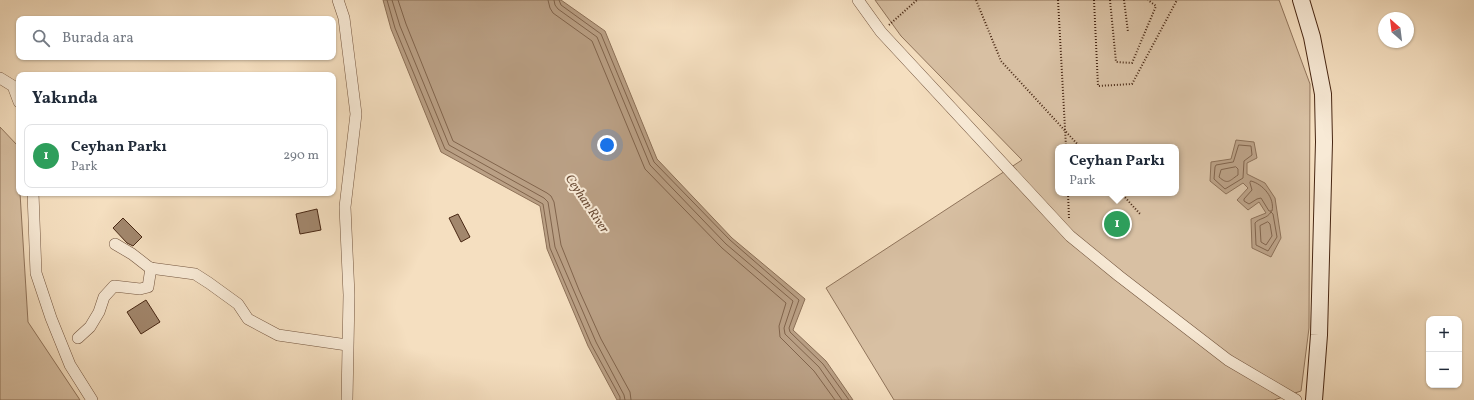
<!DOCTYPE html>
<html lang="tr">
<meta charset="utf-8">
<style>
:root{--surface:#fff;--page:#f6f6f7;--text:#1f2937;--muted:#747a83;--line:#e0e1e3;--accent:#8f2418}
body{margin:0;font-family:Vollkorn,serif;background:var(--page);color:var(--text)}
.controls{position:absolute;right:12px;bottom:12px;display:grid;overflow:hidden;border-radius:8px;box-shadow:0 1px 3px #0004}
.controls button{width:36px;height:36px;display:grid;place-items:center;padding:0;border:0;border-bottom:1px solid var(--line);background:var(--surface);color:var(--text);font:20px sans-serif}
.compass{position:absolute;left:1378px;top:12px;width:36px;height:36px;border-radius:50%;background:var(--surface);box-shadow:0 1px 3px #0004;rotate:332deg}
.you{position:absolute;left:607px;top:145px;width:14px;height:14px;margin:-10px;border:3px solid #fff;border-radius:50%;background:#1a73e8;box-shadow:0 0 0 6px #1a73e833}
.badge{display:grid;place-items:center;width:26px;height:26px;border-radius:50%;background:var(--accent);color:#fff;font-size:13px;font-weight:700}
.pin{position:absolute;translate:-50% -50%;border:2px solid #fff;box-shadow:0 1px 4px #0006}
.popup{position:absolute;left:1055px;top:144px;width:124px;height:52px;box-sizing:border-box;display:grid;place-content:center;border-radius:8px;background:var(--surface);filter:drop-shadow(0 1px 3px #0005);font-size:13px;white-space:nowrap;color:var(--muted)}
.popup b{font-size:15px;color:var(--text)}
.popup::after{content:'';position:absolute;left:50%;top:100%;margin-left:-8px;border:8px solid transparent;border-top-color:var(--surface)}
.list{margin:0;padding:0;list-style:none}
h2{display:flex;justify-content:space-between;align-items:center;height:52px;margin:0;padding:0 16px;font-size:17px}
h2 small{font-size:13px;font-weight:400;color:var(--muted)}
.list li{display:grid;grid-template-columns:26px 1fr auto;gap:12px;align-items:center;box-sizing:border-box;height:64px;margin:0 8px 8px;padding:0 8px;border:1px solid var(--line);border-radius:8px}
.list b{display:block;font-size:15px;white-space:nowrap}
.list p{margin:0;font-size:13px;white-space:nowrap;color:var(--muted)}
.list em{font-size:13px;font-style:normal;color:var(--muted)}
.icon{flex:none;width:22px;height:22px;fill:none;stroke:currentColor;stroke-width:2;stroke-linecap:round;stroke-linejoin:round}
.map{position:relative;flex:none;width:1474px;height:400px;overflow:hidden}
.search{position:absolute;background:var(--surface);box-shadow:0 1px 3px #0004;left:16px;top:16px;width:320px;height:44px;display:flex;align-items:center;gap:10px;box-sizing:border-box;padding:0 14px;border-radius:8px;color:var(--muted);font-size:15px}
.panel{position:absolute;background:var(--surface);box-shadow:0 1px 3px #0004;left:16px;top:72px;width:320px;height:124px;border-radius:8px}
.map>svg:first-child{display:block}
.green{fill:#d8c0a3;stroke:#90745b;fill-rule:evenodd}
.water{fill:#baa085;stroke:#8c7057}
.lines{fill:none;stroke-linecap:round;stroke-linejoin:round}
.shore{stroke:#81644c;stroke-width:1}
.building{fill:#a2876d;stroke:#482713}
.street-casing{stroke:#73553e;stroke-width:12}
.secondary-casing{stroke:#482713;stroke-width:18}
.path{stroke:#482713;stroke-width:2;stroke-dasharray:1 2;stroke-linecap:butt}
.street{stroke:#f8ead6;stroke-width:11}
.secondary{stroke:#f8ead6;stroke-width:16}
.labels{text-anchor:middle;stroke-width:4;stroke-linejoin:round;paint-order:stroke}
.water-label{font-size:13px;font-style:italic;fill:#6a4b35;stroke:#f8ead6}
</style>
<div class="map">
<svg width="1474" height="400" viewBox="0 0 1474 400">
<rect width="100%" height="100%" fill="#f5dfc0"/>
<filter id="stains"><feTurbulence type="fractalNoise" baseFrequency=".005" numOctaves="4"/><feColorMatrix values="0 0 0 0 .2 0 0 0 0 .09 0 0 0 0 .02 0 0 0 .5 -.17"/></filter>
<radialGradient id="worn" r=".72"><stop offset=".6" stop-color="#630" stop-opacity="0"/><stop offset="1" stop-color="#630" stop-opacity=".3"/></radialGradient>
<g class="green">
<path d="M875,0H1279L1310,84L1309,328L1301,391L1274,400H894L826,288L1022,160L901,36ZM1058,147H1176V193H1058Z"/>
<path d="M0,127L17,145L19,193H20L28,322L80,400H0Z"/>
</g>
<g class="water">
<path d="M383,0H561L605,31L657,159L732,238L805,299L793,330L826,361L853,400H617L588,346L547,249L540,206L441,152L391,29Z"/>
<path d="M1236,140L1254,142L1257,158L1247,163V174L1265,183L1275,198L1281,238L1271,257L1252,248L1251,219L1266,213L1259,202L1248,210L1237,200L1248,188L1243,183L1226,194L1210,181L1211,162L1231,159Z"/>
</g>
<g class="lines">
<g class="shore">
<path d="M387,0L395,28L445,149L543,204L550,248L591,344L620,397V400"/>
<path d="M392,0L400,26L449,145L544,198L548,202L555,247L596,342L624,395L625,400"/>
<path d="M398,0L406,24L453,141L547,193L551,196L554,202L561,245L579,290L601,339L630,392L631,400"/>
<path d="M548,0L550,8L553,13L592,41L645,169L722,248L786,303L779,326L780,337L814,371L835,400"/>
<path d="M554,0L555,5L558,9L597,37L650,165L726,244L793,301L784,328L785,334L819,367L842,400"/>
<path d="M559,0L561,5L601,34L654,162L730,240L799,300L789,328L790,332L823,364L849,400"/>
<path d="M1239,145L1251,146L1252,155L1244,161L1243,178L1225,189L1214,179L1215,167L1216,165L1233,162Z"/>
<path d="M1236,167L1238,169V175C1229,181 1228,185 1219,177L1221,170Z"/>
<path d="M1251,181C1263,184 1275,198 1272,211H1269L1261,198L1257,199L1249,204L1244,201V199L1252,190L1250,183Z"/>
<path d="M1271,212L1273,214L1277,237L1268,251L1256,245L1255,223C1259,218 1267,219 1271,212Z"/>
<path d="M1268,222L1270,224L1272,236L1266,245L1261,242L1260,226Z"/>
</g>
</g>
<g class="building">
<path d="M317,209L321,230L300,234L296,214Z"/>
<path d="M458,214L470,237L461,242L449,218Z"/>
<path d="M123,218L142,237L133,246L127,243L113,228Z"/>
<path d="M146,300L160,322L141,334L127,312Z"/>
</g>
<g class="lines">
<g class="street-casing">
<g id="street">
<path d="M338,0L344,18L356,114L345,207L349,295L347,400"/>
<path d="M858,0L881,32L1070,236L1119,276L1228,360L1296,400"/>
<path d="M0,78L13,86L19,102"/>
<path d="M33,193L36,273L51,318L70,365L92,400"/>
<path d="M115,244L132,254L150,268L195,274L209,283L238,304L248,319L278,335L347,345"/>
<path d="M78,338L90,327L99,312L104,297L114,286L140,289L148,287L151,268"/>
</g>
</g>
<g class="secondary-casing">
<path id="secondary" d="M1301,0L1312,37L1323,94L1324,142L1319,335L1314,400"/>
</g>
<g class="path">
<path d="M976,0L1001,61L1080,147"/>
<path d="M1058,0L1066,147"/>
<path d="M1094,0L1098,86L1132,84L1177,0"/>
<path d="M1110,0L1116,62L1132,63L1156,6L1148,0"/>
<path d="M1124,0L1128,32"/>
<path d="M889,25L917,0"/>
<path d="M1068,193L1069,218"/>
<path d="M1121,193L1141,215"/>
</g>
<use href="#street" class="street"/>
<use href="#secondary" class="secondary"/>
</g>
<g class="labels">
<g class="water-label">
<text transform="translate(588 203) rotate(56)" y="5">Ceyhan River</text>
</g>
</g>
<rect width="100%" height="100%" filter="url(#stains)"/>
<rect width="100%" height="100%" fill="url(#worn)"/>
</svg>
<div class="controls">
<button>+</button>
<button>−</button>
</div>
<svg class="compass" viewBox="-18 -18 36 36"><path d="M0-13l5 13h-10z" fill="#e53935"/><path d="M0 13l5-13h-10z" fill="#747a83"/></svg>
<div class="you"></div>
<div class="pin badge" style="left:1117px;top:224px;background:#2e9e5b">1</div>
<div class="popup"><b>Ceyhan Parkı</b>Park</div>
<div class="search"><svg class="icon" aria-label="search" viewBox="0 0 24 24"><circle cx="10" cy="10" r="6"/><path d="M15 15l6 6"/></svg>Burada ara</div>
<section class="panel">
<h2>Yakında<small></small></h2>
<ul class="list">
<li><span class="badge" style="background:#2e9e5b">1</span><div><b>Ceyhan Parkı</b><p>Park</p></div><em>290 m</em></li>
</ul>
</section>
</div>
